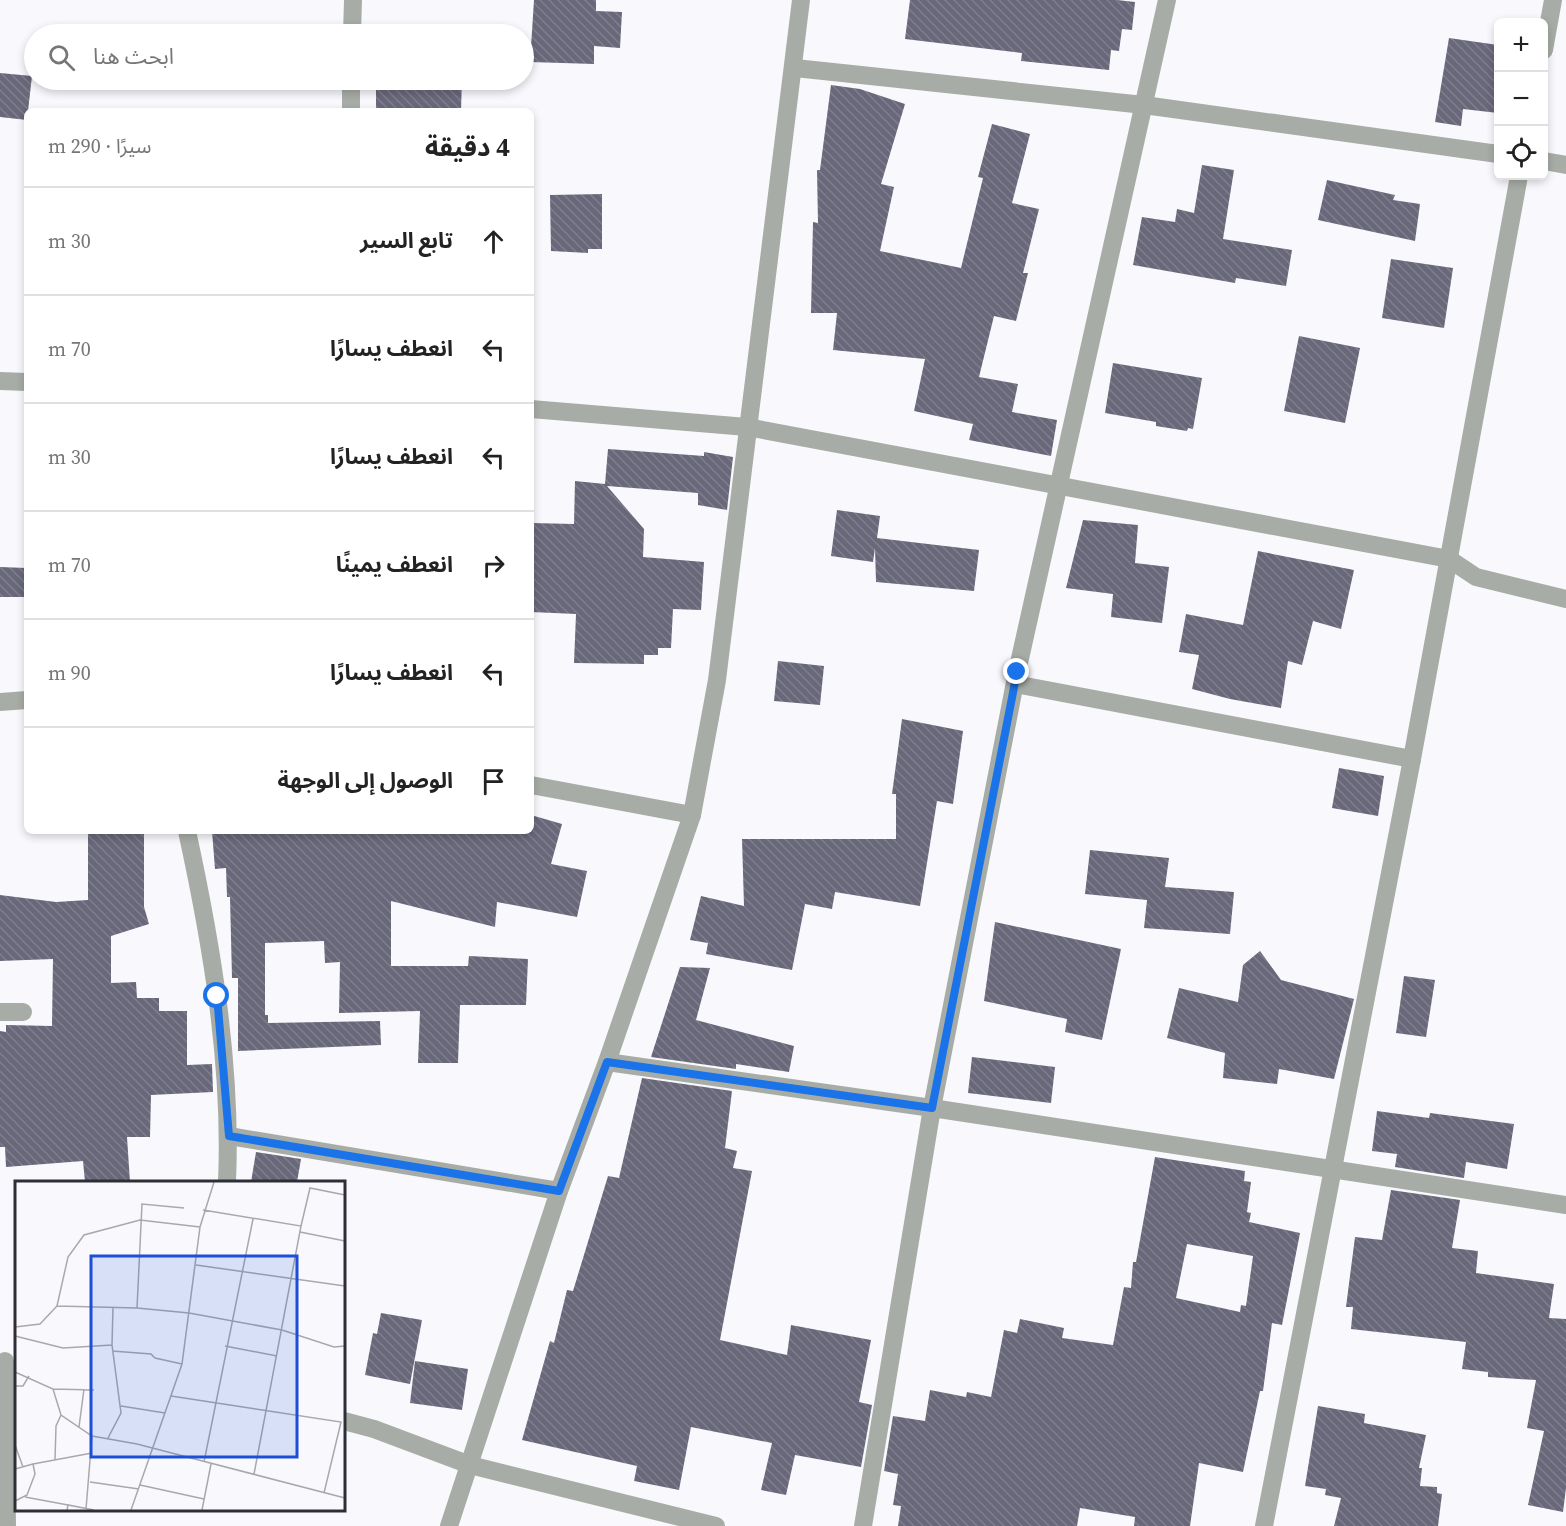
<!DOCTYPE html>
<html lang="ar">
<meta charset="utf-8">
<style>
:root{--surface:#fff;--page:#f6f6f6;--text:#222;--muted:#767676;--line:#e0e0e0}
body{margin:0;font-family:"Source Serif 4","Noto Sans Arabic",serif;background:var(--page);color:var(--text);direction:rtl}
.controls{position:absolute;right:18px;top:18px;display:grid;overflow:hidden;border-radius:9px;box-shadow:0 3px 9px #0003}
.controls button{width:54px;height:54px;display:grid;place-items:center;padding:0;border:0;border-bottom:2px solid var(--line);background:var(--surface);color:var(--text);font:30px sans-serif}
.stop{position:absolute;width:18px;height:18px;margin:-14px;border:4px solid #1a73e8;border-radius:50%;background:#fff}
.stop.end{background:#1a73e8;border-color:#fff;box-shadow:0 2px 6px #0008}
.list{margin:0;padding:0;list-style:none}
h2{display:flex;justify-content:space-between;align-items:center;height:78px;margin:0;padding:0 24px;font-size:26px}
h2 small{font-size:20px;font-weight:400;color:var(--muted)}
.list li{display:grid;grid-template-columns:39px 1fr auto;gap:18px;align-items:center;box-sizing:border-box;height:108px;padding:0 24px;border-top:2px solid var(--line)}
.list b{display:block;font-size:22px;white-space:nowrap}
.list em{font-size:20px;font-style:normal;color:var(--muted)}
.icon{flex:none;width:33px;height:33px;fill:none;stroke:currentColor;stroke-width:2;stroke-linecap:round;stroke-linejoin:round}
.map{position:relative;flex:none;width:1566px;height:1526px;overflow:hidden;direction:ltr}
.search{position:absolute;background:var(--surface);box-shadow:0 3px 9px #0003;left:24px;top:24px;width:510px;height:66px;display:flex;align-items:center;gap:15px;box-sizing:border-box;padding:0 21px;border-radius:33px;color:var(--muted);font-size:22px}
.panel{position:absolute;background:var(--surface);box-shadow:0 3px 9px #0003;left:24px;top:108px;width:510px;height:726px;border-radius:9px;direction:rtl}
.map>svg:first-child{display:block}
.building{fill:url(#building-back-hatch);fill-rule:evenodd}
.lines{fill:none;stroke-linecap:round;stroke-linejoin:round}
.minor{stroke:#a7ada6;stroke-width:18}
.route{stroke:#1a73e8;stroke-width:8}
.inset-road{fill:none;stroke:#a8a8ad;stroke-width:1.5}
.view{fill:#1d4ed8;fill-opacity:0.15;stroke:#1d4ed8;stroke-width:3}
.inset-edge{fill:none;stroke:#2e2e36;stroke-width:3}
</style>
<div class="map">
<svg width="1566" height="1526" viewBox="0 0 1566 1526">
<defs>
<pattern id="building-back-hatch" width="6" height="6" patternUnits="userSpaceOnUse" patternTransform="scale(1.5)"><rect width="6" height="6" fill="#69687b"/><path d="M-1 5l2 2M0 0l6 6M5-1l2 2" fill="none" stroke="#7f7e8d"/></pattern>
</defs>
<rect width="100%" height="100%" fill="#f9f9fd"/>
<g class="building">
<path d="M534,0H596V11L622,12L620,48L594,46V64L530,62Z"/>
<path d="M910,0H1117L1135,2L1132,30L1122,29L1119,51L1111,50L1109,70L1021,61L1022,53L905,39Z"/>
<path d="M1449,38L1498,45V113L1463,109L1461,126L1435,122Z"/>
<path d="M0,73L32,76L27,120L0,117Z"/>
<path d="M376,80H462L461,110L376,109Z"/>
<path d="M831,85L860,89L905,104L881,184L894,187L880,251L961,268L983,178L978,177L992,124L1030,134L1012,203L1039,209L1023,273H1028L1016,321L994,316L979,377L1018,384L1012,412L1057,420L1051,456L969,440L973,424L914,411L925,359L833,350L837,313H811L813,222L818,223L817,170H820Z"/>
<path d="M1202,165L1234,170L1223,239L1292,250L1286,286L1236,278L1235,283L1133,265L1142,217L1175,222L1177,209L1194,213Z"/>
<path d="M1327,180L1395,195L1393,200L1420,204L1415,241L1318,220Z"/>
<path d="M602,194V249H588V253L551,251L550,195Z"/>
<path d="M1391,259L1453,268L1444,328L1382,318Z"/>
<path d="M1299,336L1360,348L1345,423L1284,411Z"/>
<path d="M1113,363L1202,378L1193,429L1188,428L1187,431L1156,426V422L1105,413Z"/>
<path d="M608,449L704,456V452L733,457L727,510L698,505V493L607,486L644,529L643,557L704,562L701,610L673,609L671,648H658V655H644V664L574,663L576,614L531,612V523L574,524L575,481L605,484Z"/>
<path d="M837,510L880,516L877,538L979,550L974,591L876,582L875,548L873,562L831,556Z"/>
<path d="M1083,520L1138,525L1135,563L1169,567L1162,623L1111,617L1113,594L1066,588Z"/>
<path d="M1258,551L1354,570L1341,629L1313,621L1302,665L1288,661L1281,708L1230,699L1192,689L1199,655L1179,652L1186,614L1243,625Z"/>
<path d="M0,567L27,568V597H0Z"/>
<path d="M778,661L824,666L820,705L774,701Z"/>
<path d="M902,719L963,731L953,804L937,801L920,906L835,892L832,909L805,904L792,970L706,954L708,943L690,940L701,896L744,906L742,839H896V794H892Z"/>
<path d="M1339,768L1384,776L1378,816L1332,808Z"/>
<path d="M531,815L562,824L551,864L587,871L577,917L497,902L495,927L391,901V966H468L469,956L528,959L526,1005H460L458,1063H418L420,1011L339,1013L340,962L325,963L324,941L265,943V1015H268V1023L380,1021L381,1045L238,1051V978H232L230,897H227L226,868L215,869L212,831H531Z"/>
<path d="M88,831H144V907L149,924L111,936V983L136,982L137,998H159V1011H187V1065L212,1064L213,1092L151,1095L150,1137H127L130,1182H85L83,1161L6,1167L5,1147H0V1031L6,1032V1025L52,1026L53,959L0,961V895L56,902L88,900Z"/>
<path d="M1090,850L1169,858L1165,887L1234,892L1230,934L1144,928L1147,900L1085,894Z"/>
<path d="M995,922L1121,949L1102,1040L1065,1032L1067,1019L984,1001Z"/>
<path d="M1260,951L1281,980L1354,999L1334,1079L1279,1069L1277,1084L1223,1078L1225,1053L1167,1038L1179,988L1238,1002L1243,965Z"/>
<path d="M680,967L710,968L696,1020L794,1046L789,1072L736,1064V1069L651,1057Z"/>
<path d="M1404,976L1435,980L1426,1037L1396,1033Z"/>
<path d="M972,1057L1055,1067L1051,1103L968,1093Z"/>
<path d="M642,1078L732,1091L725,1148L737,1151L733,1168L752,1171L720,1340L787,1355L791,1325L871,1340L859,1402L872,1405L861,1467L795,1455L786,1495L761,1490L772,1443L691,1427L679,1490L634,1481L637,1466L522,1440L550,1341L554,1343L567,1290L573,1291L608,1176L619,1178Z"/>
<path d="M1377,1111L1429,1118L1430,1113L1514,1124L1507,1169L1466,1162L1464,1178L1395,1167L1397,1154L1372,1151Z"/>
<path d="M256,1152L301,1159L297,1182H251Z"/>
<path d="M1155,1157L1245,1171L1244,1181L1251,1182L1247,1212L1251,1213L1249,1222L1300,1233L1282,1325L1272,1323L1263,1391H1260L1243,1472L1199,1463L1190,1526H1134L1135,1517L1080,1508L1077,1526H898L901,1506L893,1505L898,1474L884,1471L893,1416L925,1421L930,1390L966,1397L967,1392L991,1397L1004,1330L1017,1333L1020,1319L1064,1328L1062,1338L1113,1345L1124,1287L1131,1288L1133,1262H1136ZM1187,1244L1253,1256L1246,1306L1241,1305L1240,1312L1176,1298Z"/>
<path d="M1391,1190L1460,1200L1452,1248L1478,1251L1476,1273L1554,1284L1549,1318L1566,1319V1488L1563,1512L1528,1505L1544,1431L1527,1428L1536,1380L1488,1377V1372L1462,1369L1466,1342L1351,1329L1353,1307H1346L1355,1237L1382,1240Z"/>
<path d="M381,1313L422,1320L410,1384L365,1375L373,1333L377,1334Z"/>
<path d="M415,1361L468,1369L462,1410L410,1403Z"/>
<path d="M1318,1406L1365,1414L1364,1423L1426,1435L1419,1468H1422L1420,1486L1437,1487V1493L1442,1494L1438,1526H1334L1341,1498L1325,1495L1326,1489L1305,1486Z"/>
</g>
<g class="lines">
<g class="minor">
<path d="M352,34L353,0"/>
<path d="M1544,50L1553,0"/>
<path d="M795,68L1144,105L1498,154"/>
<path d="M351,111V80"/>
<path d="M1544,161L1566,165"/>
<path d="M0,381L27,382"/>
<path d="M531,409L747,427L1449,559L1476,577L1566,599"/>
<path d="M1015,684L1412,759"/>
<path d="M0,702L27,700"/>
<path d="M531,785L692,815"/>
<path d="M187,831C212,946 232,1065 227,1182"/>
<path d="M0,1012H23"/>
<path d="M607,1062L932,1108L1566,1205"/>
<path d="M229,1136L559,1191"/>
<path d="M5,1361L7,1526"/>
<path d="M344,1421L374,1429L470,1465L716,1526"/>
<path d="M449,1526L559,1191L607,1062L692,815L717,680L801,0"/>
<path d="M863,1526L932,1108L1017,672L1167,0"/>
<path d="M1264,1526L1412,759L1519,176"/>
</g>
</g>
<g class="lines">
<path class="route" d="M217,996L229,1136L559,1191L607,1062L932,1108L1017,672"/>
</g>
<g transform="translate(15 1181)">
<rect width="330" height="330" fill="#f9f9fd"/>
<path class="inset-road" d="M188,29L286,45L239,293M286,45L295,7L330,14M285,51L330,60M181,84L330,105M42,125L53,76L69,54L125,39L185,46M122,127L127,23L169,27M0,146L25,143L42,125L122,127L174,132L267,149L319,166L330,165M0,155L48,167L97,164M210,165L262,175M97,170L136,173L140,177L167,183M0,191L38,208L46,234L77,255L122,263L330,317M0,205H8L14,195M38,208L79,209M156,215L326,241L309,312M106,225L150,232M64,246L69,208M93,257L106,232L97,164L98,126M0,264L8,286M40,279L41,245L46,234M189,281L238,38M18,283L77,272M0,288L18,283L20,293L12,314L0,320M75,301L124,308M125,304L189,318M10,316L53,324M71,328L77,255M52,329L53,324L79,329M116,329L167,183L185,46L199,1M187,329L196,283"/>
<path class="view" d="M76,75H282V276H76Z"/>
<rect width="330" height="330" class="inset-edge"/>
</g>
</svg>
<div class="controls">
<button>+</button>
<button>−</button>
<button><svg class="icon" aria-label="locate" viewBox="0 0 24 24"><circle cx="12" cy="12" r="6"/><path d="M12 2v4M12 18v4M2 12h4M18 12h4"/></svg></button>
</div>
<div class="stop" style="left:217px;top:996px"></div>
<div class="stop end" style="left:1017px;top:672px"></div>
<div class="search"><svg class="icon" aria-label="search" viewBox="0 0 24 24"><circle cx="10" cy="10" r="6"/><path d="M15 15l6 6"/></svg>ابحث هنا</div>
<section class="panel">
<h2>4 دقيقة<small>سيرًا · 290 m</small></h2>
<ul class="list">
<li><svg class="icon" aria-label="ahead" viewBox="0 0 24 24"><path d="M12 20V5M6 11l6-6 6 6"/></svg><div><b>تابع السير</b></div><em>30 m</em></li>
<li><svg class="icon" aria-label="left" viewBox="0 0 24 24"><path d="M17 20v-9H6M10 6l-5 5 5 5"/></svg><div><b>انعطف يسارًا</b></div><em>70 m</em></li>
<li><svg class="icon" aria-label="left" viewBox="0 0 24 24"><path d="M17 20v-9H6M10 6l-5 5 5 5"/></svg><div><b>انعطف يسارًا</b></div><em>30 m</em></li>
<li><svg class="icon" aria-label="right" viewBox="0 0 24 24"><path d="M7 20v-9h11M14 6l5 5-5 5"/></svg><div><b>انعطف يمينًا</b></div><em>70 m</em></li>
<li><svg class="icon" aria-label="left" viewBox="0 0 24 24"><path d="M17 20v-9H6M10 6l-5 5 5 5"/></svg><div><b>انعطف يسارًا</b></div><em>90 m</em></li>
<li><svg class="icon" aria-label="arrive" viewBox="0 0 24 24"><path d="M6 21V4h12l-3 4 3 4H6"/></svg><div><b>الوصول إلى الوجهة</b></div></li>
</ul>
</section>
</div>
